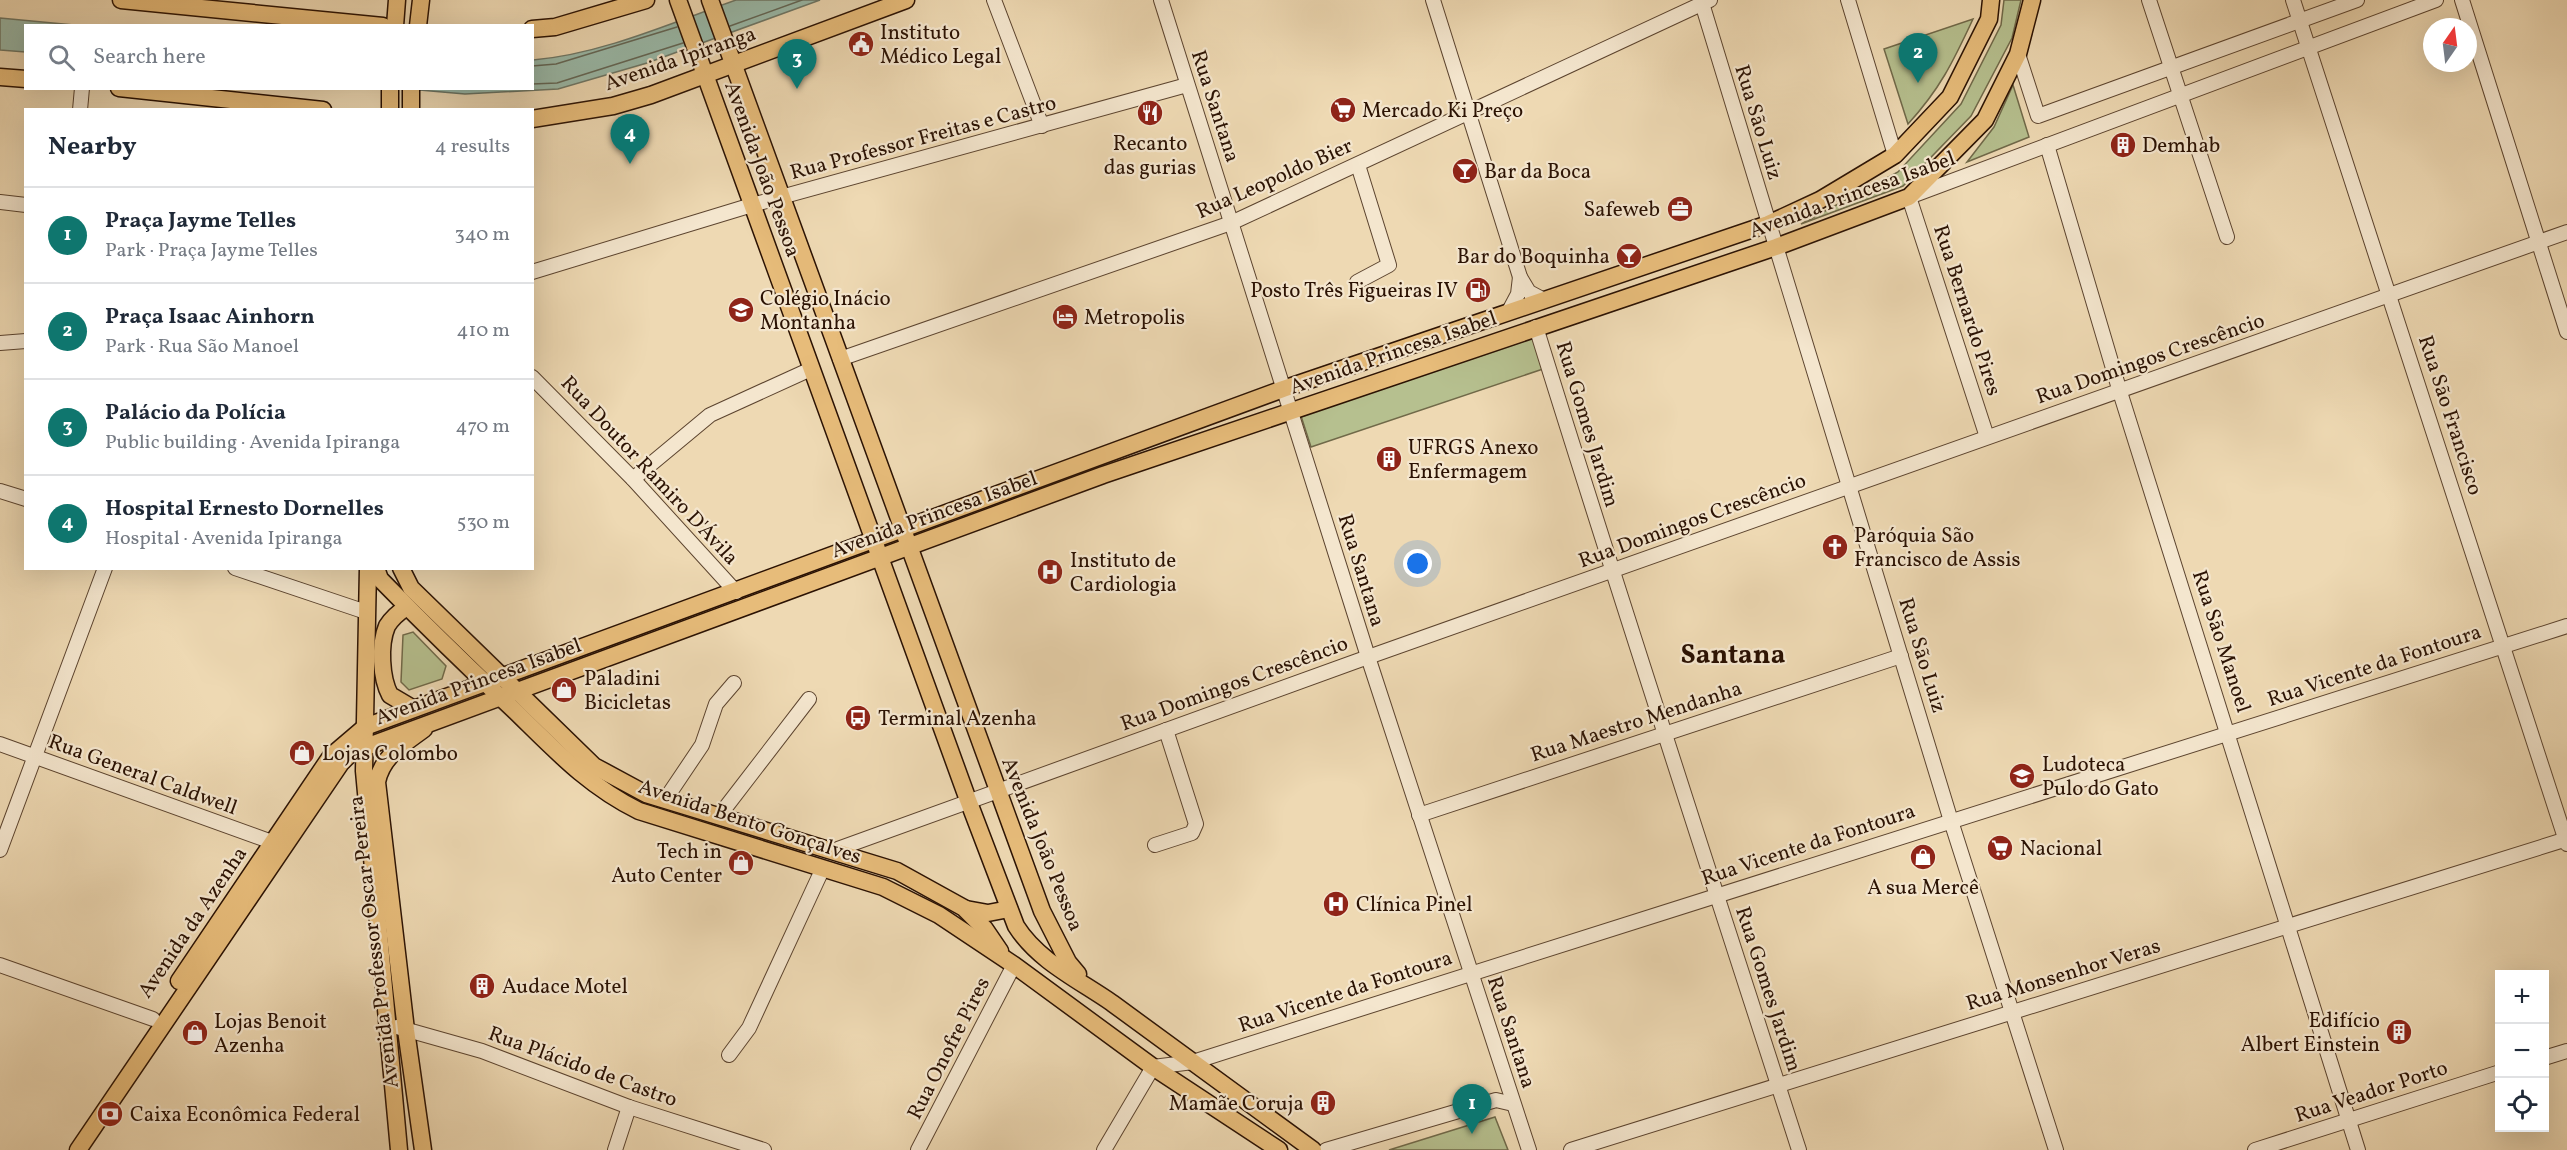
<!DOCTYPE html>
<meta charset="utf-8">
<style>
:root{--surface:#fff;--page:#f6f6f7;--text:#1f2937;--muted:#747a83;--line:#e0e1e3;--accent:#0f766e}
body{margin:0;font-family:Vollkorn,serif;background:var(--page);color:var(--text)}
.controls{position:absolute;right:18px;bottom:18px;display:grid;overflow:hidden;border-radius:0px;box-shadow:0 6px 24px #0002}
.controls button{width:54px;height:54px;display:grid;place-items:center;padding:0;border:0;border-bottom:2px solid var(--line);background:var(--surface);color:var(--text);font:30px sans-serif}
.compass{position:absolute;left:2423px;top:18px;width:54px;height:54px;border-radius:50%;background:var(--surface);box-shadow:0 6px 24px #0002;rotate:14deg}
.you{position:absolute;left:1418px;top:564px;width:21px;height:21px;margin:-15px;border:4px solid #fff;border-radius:50%;background:#1a73e8;box-shadow:0 0 0 9px #1a73e833}
.badge{display:grid;place-items:center;width:39px;height:39px;border-radius:50%;background:var(--accent);color:#fff;font-size:20px;font-weight:700}
.pin{position:absolute;translate:-50% -50px;filter:drop-shadow(0 2px 3px #0008)}
.pin::after{content:'';position:absolute;top:32px;width:21px;height:18px;background:inherit;clip-path:polygon(0 0,100% 0,50% 100%)}
.list{margin:0;padding:0;list-style:none}
h2{display:flex;justify-content:space-between;align-items:center;height:78px;margin:0;padding:0 24px;font-size:26px}
h2 small{font-size:20px;font-weight:400;color:var(--muted)}
.list li{display:grid;grid-template-columns:39px 1fr auto;gap:18px;align-items:center;box-sizing:border-box;height:96px;padding:0 24px;border-top:2px solid var(--line)}
.list b{display:block;font-size:22px;white-space:nowrap}
.list p{margin:0;font-size:20px;white-space:nowrap;color:var(--muted)}
.list em{font-size:20px;font-style:normal;color:var(--muted)}
.icon{flex:none;width:33px;height:33px;fill:none;stroke:currentColor;stroke-width:2;stroke-linecap:round;stroke-linejoin:round}
.map{position:relative;flex:none;width:2567px;height:1150px;overflow:hidden}
.search{position:absolute;background:var(--surface);box-shadow:0 6px 24px #0002;left:24px;top:24px;width:510px;height:66px;display:flex;align-items:center;gap:15px;box-sizing:border-box;padding:0 21px;border-radius:0px;color:var(--muted);font-size:22px}
.panel{position:absolute;background:var(--surface);box-shadow:0 6px 24px #0002;left:24px;top:108px;width:510px;height:462px;border-radius:0px}
.map>svg:first-child{display:block}
.green{fill:#b6c08f;stroke:#706949;stroke-width:1.5}
.water{fill:#99baaa;stroke:#6d7767;stroke-width:1.5}
.lines{fill:none;stroke-linecap:round;stroke-linejoin:round}
.shore{stroke:#626656;stroke-width:1.5}
.minor-casing{stroke:#5c442f;stroke-width:16}
.major-casing{stroke:#2b1203;stroke-width:19}
.minor{stroke:#f4e6ce;stroke-width:14}
.major{stroke:#e7bc7a;stroke-width:16}
.labels{text-anchor:middle;stroke-width:4.5;stroke-linejoin:round;paint-order:stroke}
.poi-label{font-size:21px;fill:#2b1203;stroke:#f4e6ce;text-anchor:start}
.street-label{font-size:21px;fill:#2b1203;stroke:#f4e6ce}
.district-label{font-size:27px;font-weight:bold;fill:#2b1203;stroke:#f4e6ce}
</style>
<div class="map">
<svg width="2567" height="1150" viewBox="0 0 2567 1150">
<rect width="100%" height="100%" fill="#eed9b3"/>
<filter id="stains"><feTurbulence type="fractalNoise" baseFrequency=".00333" numOctaves="4"/><feColorMatrix values="0 0 0 0 .2 0 0 0 0 .09 0 0 0 0 .02 0 0 0 .5 -.17"/></filter>
<radialGradient id="worn" r=".72"><stop offset=".6" stop-color="#630" stop-opacity="0"/><stop offset="1" stop-color="#630" stop-opacity=".3"/></radialGradient>
<g class="green">
<path d="M2004,0H2021L2012,38L1971,116L1903,186L1801,224L1898,172L1961,104L2001,25Z"/>
<path d="M1973,19C1953,62 1940,89 1908,124L1884,49Z"/>
<path d="M2013,85L2029,137L1967,162L1994,127Z"/>
<path d="M1533,338L1543,369L1311,447L1301,416Z"/>
<path d="M413,632L446,666L442,679L409,690L401,682L403,635Z"/>
<path d="M1495,1117L1508,1150H1389Z"/>
</g>
<g class="water">
<path d="M736,0H820L647,63L558,89L465,94L408,89L532,88L533,60C602,54 671,23 736,0Z"/>
<path d="M0,18L74,25L26,26L25,52L0,50Z"/>
</g>
<g class="lines">
<g class="shore">
<path d="M730,26L802,0"/>
<path d="M532,66L556,64L677,27"/>
<path d="M532,84L557,83L683,43"/>
</g>
<g class="minor-casing">
<g id="minor">
<path d="M994,0L1042,126"/>
<path d="M1161,0L1370,663L1529,1150"/>
<path d="M1433,0L1520,277L1529,292L1544,300"/>
<path d="M1701,0L1951,821L2056,1150"/>
<path d="M1848,0L1895,155"/>
<path d="M2149,0L2227,237"/>
<path d="M2293,0L2567,844"/>
<path d="M2462,0L2567,332"/>
<path d="M2018,54L2038,116L2357,0"/>
<path d="M80,110L82,88"/>
<path d="M2047,145L2120,392L2358,1150"/>
<path d="M0,202L26,205"/>
<path d="M532,272L752,205L1187,85"/>
<path d="M1357,282L1389,265L1358,165"/>
<path d="M1509,311L1518,294L1520,277"/>
<path d="M1536,327C1621,602 1711,876 1799,1150"/>
<path d="M0,343L26,341"/>
<path d="M840,359L1231,223L1710,0"/>
<path d="M532,377L633,479L736,592"/>
<path d="M1987,437L1909,197L2436,0"/>
<path d="M633,479L710,415L811,369"/>
<path d="M0,491L26,499"/>
<path d="M235,568L366,612"/>
<path d="M0,744L272,842"/>
<path d="M665,800L702,745L716,704L734,683"/>
<path d="M1419,815L1901,656"/>
<path d="M719,816L809,699"/>
<path d="M1155,845L1192,833L1196,824L1166,730"/>
<path d="M0,850L105,568"/>
<path d="M832,851L1357,661L2567,232"/>
<path d="M0,965L153,1019"/>
<path d="M397,1027L482,1051L629,1107L764,1150"/>
<path d="M729,1055L749,1028L823,868"/>
<path d="M2544,1058L2567,1051"/>
<path d="M615,1150L629,1107"/>
<path d="M918,1150L1014,965"/>
<path d="M1104,1150L1153,1067L1193,1062L2567,626"/>
<path d="M1326,1150L1496,1100L1513,1104"/>
<path d="M1571,1150L2567,839"/>
<path d="M2255,1150L2500,1072"/>
</g>
</g>
<g class="major-casing">
<g id="major">
<path d="M121,0L383,26"/>
<path d="M678,0L968,800L1016,926C1038,961 1079,980 1112,1003C1179,1052 1246,1101 1313,1150"/>
<path d="M710,0L1042,911L1068,962L1078,974"/>
<path d="M395,26L397,0"/>
<path d="M418,26L421,0"/>
<path d="M532,29L555,27L646,0"/>
<path d="M0,77L26,79"/>
<path d="M119,88L323,110"/>
<path d="M390,110V88"/>
<path d="M411,110V88"/>
<path d="M532,119L613,106L651,95L906,0"/>
<path d="M368,568L364,771L399,1150"/>
<path d="M376,568L380,579C424,624 469,668 515,711C555,750 588,786 639,811L883,887L939,915L1014,965L1153,1067L1279,1150"/>
<path d="M401,568L411,588L594,766L646,794L897,871L964,908L985,929L1000,951"/>
<path d="M407,607C399,612 392,618 387,626C379,645 381,678 390,695L412,708"/>
<path d="M966,909L988,913L1009,909"/>
<path d="M179,981L331,756L365,727L1283,389L1768,224L1820,200L1895,155L1950,97L1989,19L1991,0"/>
<path d="M78,1150L341,763L352,752L1103,475L1776,247L1909,197L1985,120L2018,54L2032,0"/>
<path d="M423,1150L406,1030L377,782C382,756 404,744 424,729"/>
</g>
</g>
<use href="#minor" class="minor"/>
<use href="#major" class="major"/>
</g>
<defs>
<g id="civic-disc" transform="scale(1.35)"><circle r="9.5" fill="#8f2418" stroke="#f4e6ce"/><path d="M-.6-6.5H3V-4.5H.6V-3L4-1V1h2V6H-6V1h2V-1L-.6-3ZM-1.2 2.5V6h2.4V2.5Z" fill="#fff"/></g>
<g id="supermarket-disc" transform="scale(1.35)"><circle r="9.5" fill="#8f2418" stroke="#f4e6ce"/><path d="M-6-5.5h2.5l.6 2H6L4.5 2H-2.5L-4.4-4H-6ZM-1.5 3.2a1.3 1.3 0 1 0 .1 0ZM3 3.2a1.3 1.3 0 1 0 .1 0Z" fill="#fff"/></g>
<g id="restaurant-disc" transform="scale(1.35)"><circle r="9.5" fill="#8f2418" stroke="#f4e6ce"/><path d="M-5-6h1v4h1v-4h1v4h1v-4h1v5L-1.5 .5V6h-2V.5L-5-1ZM5-6V6H3V1.5H1.5Q1.5-4 5-6Z" fill="#fff"/></g>
<g id="building-disc" transform="scale(1.35)"><circle r="9.5" fill="#8f2418" stroke="#f4e6ce"/><path d="M-4-6H4V6H1V3H-1V6H-4ZM-2.5-4.3h1.7v1.8h-1.7ZM.8-4.3h1.7v1.8H.8ZM-2.5-1h1.7V.8h-1.7ZM.8-1h1.7V.8H.8Z" fill="#fff"/></g>
<g id="bar-disc" transform="scale(1.35)"><circle r="9.5" fill="#8f2418" stroke="#f4e6ce"/><path d="M-6-5H6L.8 .8V4.5H3.5V6h-7V4.5H-.8V.8Z" fill="#fff"/></g>
<g id="office-disc" transform="scale(1.35)"><circle r="9.5" fill="#8f2418" stroke="#f4e6ce"/><path d="M-6-3h4V-5.5h4V-3h4V5H-6ZM-1-4.5V-3h2v-1.5ZM-6 0V1H6V0Z" fill="#fff"/></g>
<g id="fuel-disc" transform="scale(1.35)"><circle r="9.5" fill="#8f2418" stroke="#f4e6ce"/><path d="M-5.5-6h7V0h2V4h1.3V-2.5L3-4.5l.8-.8L6-3V5H2.5V1h-1V6h-7ZM-4.2-4.7v3.2H.2V-4.7Z" fill="#fff"/></g>
<g id="school-disc" transform="scale(1.35)"><circle r="9.5" fill="#8f2418" stroke="#f4e6ce"/><path d="M0-5L7-2L0 1L-7-2ZM-4 1L0 2.5L4 1V4Q0 6-4 4Z" fill="#fff"/></g>
<g id="hotel-disc" transform="scale(1.35)"><circle r="9.5" fill="#8f2418" stroke="#f4e6ce"/><path d="M-6-4.5h1.5V1H6V5H4.5V3h-9V5H-6ZM-4 0a1.8 1.8 0 1 1 3.6 0ZM.5 0V-2.5h3Q6-2.5 6 0Z" fill="#fff"/></g>
<g id="church-disc" transform="scale(1.35)"><circle r="9.5" fill="#8f2418" stroke="#f4e6ce"/><path d="M-1.2-6h2.4v3.5h3.3v2.4h-3.3V6h-2.4V-.1h-3.3v-2.4h3.3Z" fill="#fff"/></g>
<g id="hospital-disc" transform="scale(1.35)"><circle r="9.5" fill="#8f2418" stroke="#f4e6ce"/><path d="M-5-5h3v3.5h4V-5h3V5h-3V1.5h-4V5h-3Z" fill="#fff"/></g>
<g id="shop-disc" transform="scale(1.35)"><circle r="9.5" fill="#8f2418" stroke="#f4e6ce"/><path d="M-5-2.5h2.3a2.7 3.5 0 0 1 5.4 0H5L5.5 6h-11ZM-1.5-2.5h3a1.5 2.3 0 0 0-3 0Z" fill="#fff"/></g>
<g id="bus-disc" transform="scale(1.35)"><circle r="9.5" fill="#8f2418" stroke="#f4e6ce"/><path d="M-5-6H5V4H4V6H2V4H-2V6H-4V4H-5ZM-3.5-4V0h7V-4ZM-3.5 1.2v1.5H-2V1.2ZM2 1.2v1.5H3.5V1.2Z" fill="#fff"/></g>
<g id="bank-disc" transform="scale(1.35)"><circle r="9.5" fill="#8f2418" stroke="#f4e6ce"/><path d="M-6-4H6V4H-6ZM0-2.3a2.3 2.3 0 1 0 0 4.6a2.3 2.3 0 1 0 0-4.6Z" fill="#fff"/></g>
</defs>
<g fill-rule="evenodd">
<use href="#civic-disc" x="861" y="44"/>
<use href="#supermarket-disc" x="1343" y="110"/>
<use href="#restaurant-disc" x="1150" y="113"/>
<use href="#building-disc" x="2123" y="145"/>
<use href="#bar-disc" x="1465" y="171"/>
<use href="#office-disc" x="1680" y="209"/>
<use href="#bar-disc" x="1629" y="256"/>
<use href="#fuel-disc" x="1478" y="290"/>
<use href="#school-disc" x="741" y="310"/>
<use href="#hotel-disc" x="1065" y="317"/>
<use href="#building-disc" x="1389" y="459"/>
<use href="#church-disc" x="1835" y="547"/>
<use href="#hospital-disc" x="1050" y="572"/>
<use href="#shop-disc" x="564" y="690"/>
<use href="#bus-disc" x="858" y="718"/>
<use href="#shop-disc" x="302" y="753"/>
<use href="#school-disc" x="2022" y="776"/>
<use href="#supermarket-disc" x="2000" y="848"/>
<use href="#shop-disc" x="1923" y="857"/>
<use href="#shop-disc" x="741" y="863"/>
<use href="#hospital-disc" x="1336" y="904"/>
<use href="#building-disc" x="482" y="986"/>
<use href="#building-disc" x="2399" y="1032"/>
<use href="#shop-disc" x="195" y="1033"/>
<use href="#building-disc" x="1323" y="1103"/>
<use href="#bank-disc" x="110" y="1114"/>
</g>
<g class="labels">
<g class="poi-label">
<text x="880" y="39">Instituto<tspan x="880" dy="24">Médico Legal</tspan></text>
<text x="1362" y="117">Mercado Ki Preço</text>
<text x="1150" y="150" text-anchor="middle">Recanto<tspan x="1150" dy="24">das gurias</tspan></text>
<text x="2142" y="152">Demhab</text>
<text x="1484" y="178">Bar da Boca</text>
<text x="1660" y="216" text-anchor="end">Safeweb</text>
<text x="1610" y="263" text-anchor="end">Bar do Boquinha</text>
<text x="1458" y="297" text-anchor="end">Posto Três Figueiras IV</text>
<text x="760" y="305">Colégio Inácio<tspan x="760" dy="24">Montanha</tspan></text>
<text x="1084" y="324">Metropolis</text>
<text x="1408" y="454">UFRGS Anexo<tspan x="1408" dy="24">Enfermagem</tspan></text>
<text x="1854" y="542">Paróquia São<tspan x="1854" dy="24">Francisco de Assis</tspan></text>
<text x="1070" y="567">Instituto de<tspan x="1070" dy="24">Cardiologia</tspan></text>
<text x="584" y="685">Paladini<tspan x="584" dy="24">Bicicletas</tspan></text>
<text x="878" y="725">Terminal Azenha</text>
<text x="322" y="760">Lojas Colombo</text>
<text x="2042" y="771">Ludoteca<tspan x="2042" dy="24">Pulo do Gato</tspan></text>
<text x="2020" y="855">Nacional</text>
<text x="722" y="858" text-anchor="end">Tech in<tspan x="722" dy="24">Auto Center</tspan></text>
<text x="1923" y="894" text-anchor="middle">A sua Mercê</text>
<text x="1356" y="911">Clínica Pinel</text>
<text x="502" y="993">Audace Motel</text>
<text x="2380" y="1027" text-anchor="end">Edifício<tspan x="2380" dy="24">Albert Einstein</tspan></text>
<text x="214" y="1028">Lojas Benoit<tspan x="214" dy="24">Azenha</tspan></text>
<text x="1304" y="1110" text-anchor="end">Mamãe Coruja</text>
<text x="130" y="1121">Caixa Econômica Federal</text>
</g>
<g class="street-label">
<text transform="translate(680 58) rotate(-19)" y="7">Avenida Ipiranga</text>
<text transform="translate(1216 106) rotate(72)" y="7">Rua Santana</text>
<text transform="translate(1759 122) rotate(73)" y="7">Rua São Luiz</text>
<text transform="translate(923 137) rotate(-15)" y="7">Rua Professor Freitas e Castro</text>
<text transform="translate(763 169) rotate(70)" y="7">Avenida João Pessoa</text>
<text transform="translate(1274 178) rotate(-24)" y="7">Rua Leopoldo Bier</text>
<text transform="translate(1852 194) rotate(-20)" y="7">Avenida Princesa Isabel</text>
<text transform="translate(1968 310) rotate(72)" y="7">Rua Bernardo Pires</text>
<text transform="translate(1393 352) rotate(-19)" y="7">Avenida Princesa Isabel</text>
<text transform="translate(2150 358) rotate(-19)" y="7">Rua Domingos Crescêncio</text>
<text transform="translate(2451 415) rotate(72)" y="7">Rua São Francisco</text>
<text transform="translate(1588 424) rotate(73)" y="7">Rua Gomes Jardim</text>
<text transform="translate(650 470) rotate(47)" y="7">Rua Doutor Ramiro D'Ávila</text>
<text transform="translate(934 514) rotate(-20)" y="7">Avenida Princesa Isabel</text>
<text transform="translate(1692 520) rotate(-20)" y="7">Rua Domingos Crescêncio</text>
<text transform="translate(1362 570) rotate(73)" y="7">Rua Santana</text>
<text transform="translate(2222 641) rotate(72)" y="7">Rua São Manoel</text>
<text transform="translate(1923 655) rotate(73)" y="7">Rua São Luiz</text>
<text transform="translate(2374 665) rotate(-18)" y="7">Rua Vicente da Fontoura</text>
<text transform="translate(478 681) rotate(-20)" y="7">Avenida Princesa Isabel</text>
<text transform="translate(1234 683) rotate(-20)" y="7">Rua Domingos Crescêncio</text>
<text transform="translate(1636 721) rotate(-18)" y="7">Rua Maestro Mendanha</text>
<text transform="translate(143 774) rotate(20)" y="7">Rua General Caldwell</text>
<text transform="translate(750 821) rotate(18)" y="7">Avenida Bento Gonçalves</text>
<text transform="translate(1043 844) rotate(68)" y="7">Avenida João Pessoa</text>
<text transform="translate(1808 844) rotate(-18)" y="7">Rua Vicente da Fontoura</text>
<text transform="translate(192 922) rotate(-56)" y="7">Avenida da Azenha</text>
<text transform="translate(373 942) rotate(-97)" y="7">Avenida Professor Oscar Pereira</text>
<text transform="translate(2063 974) rotate(-17)" y="7">Rua Monsenhor Veras</text>
<text transform="translate(1769 989) rotate(72)" y="7">Rua Gomes Jardim</text>
<text transform="translate(1345 991) rotate(-18)" y="7">Rua Vicente da Fontoura</text>
<text transform="translate(1512 1032) rotate(72)" y="7">Rua Santana</text>
<text transform="translate(948 1048) rotate(-63)" y="7">Rua Onofre Pires</text>
<text transform="translate(583 1066) rotate(20)" y="7">Rua Plácido de Castro</text>
<text transform="translate(2371 1091) rotate(-18)" y="7">Rua Veador Porto</text>
</g>
<g class="district-label">
<text x="1733" y="663">Santana</text>
</g>
</g>
<rect width="100%" height="100%" filter="url(#stains)"/>
<rect width="100%" height="100%" fill="url(#worn)"/>
</svg>
<div class="controls">
<button>+</button>
<button>−</button>
<button><svg class="icon" aria-label="locate" viewBox="0 0 24 24"><circle cx="12" cy="12" r="6"/><path d="M12 2v4M12 18v4M2 12h4M18 12h4"/></svg></button>
</div>
<svg class="compass" viewBox="-18 -18 36 36"><path d="M0-13l5 13h-10z" fill="#e53935"/><path d="M0 13l5-13h-10z" fill="#747a83"/></svg>
<div class="you"></div>
<div class="pin badge" style="left:1472px;top:1134px">1</div>
<div class="pin badge" style="left:1918px;top:83px">2</div>
<div class="pin badge" style="left:797px;top:89px">3</div>
<div class="pin badge" style="left:630px;top:164px">4</div>
<div class="search"><svg class="icon" aria-label="search" viewBox="0 0 24 24"><circle cx="10" cy="10" r="6"/><path d="M15 15l6 6"/></svg>Search here</div>
<section class="panel">
<h2>Nearby<small>4 results</small></h2>
<ul class="list">
<li><span class="badge">1</span><div><b>Praça Jayme Telles</b><p>Park · Praça Jayme Telles</p></div><em>340 m</em></li>
<li><span class="badge">2</span><div><b>Praça Isaac Ainhorn</b><p>Park · Rua São Manoel</p></div><em>410 m</em></li>
<li><span class="badge">3</span><div><b>Palácio da Polícia</b><p>Public building · Avenida Ipiranga</p></div><em>470 m</em></li>
<li><span class="badge">4</span><div><b>Hospital Ernesto Dornelles</b><p>Hospital · Avenida Ipiranga</p></div><em>530 m</em></li>
</ul>
</section>
</div>
